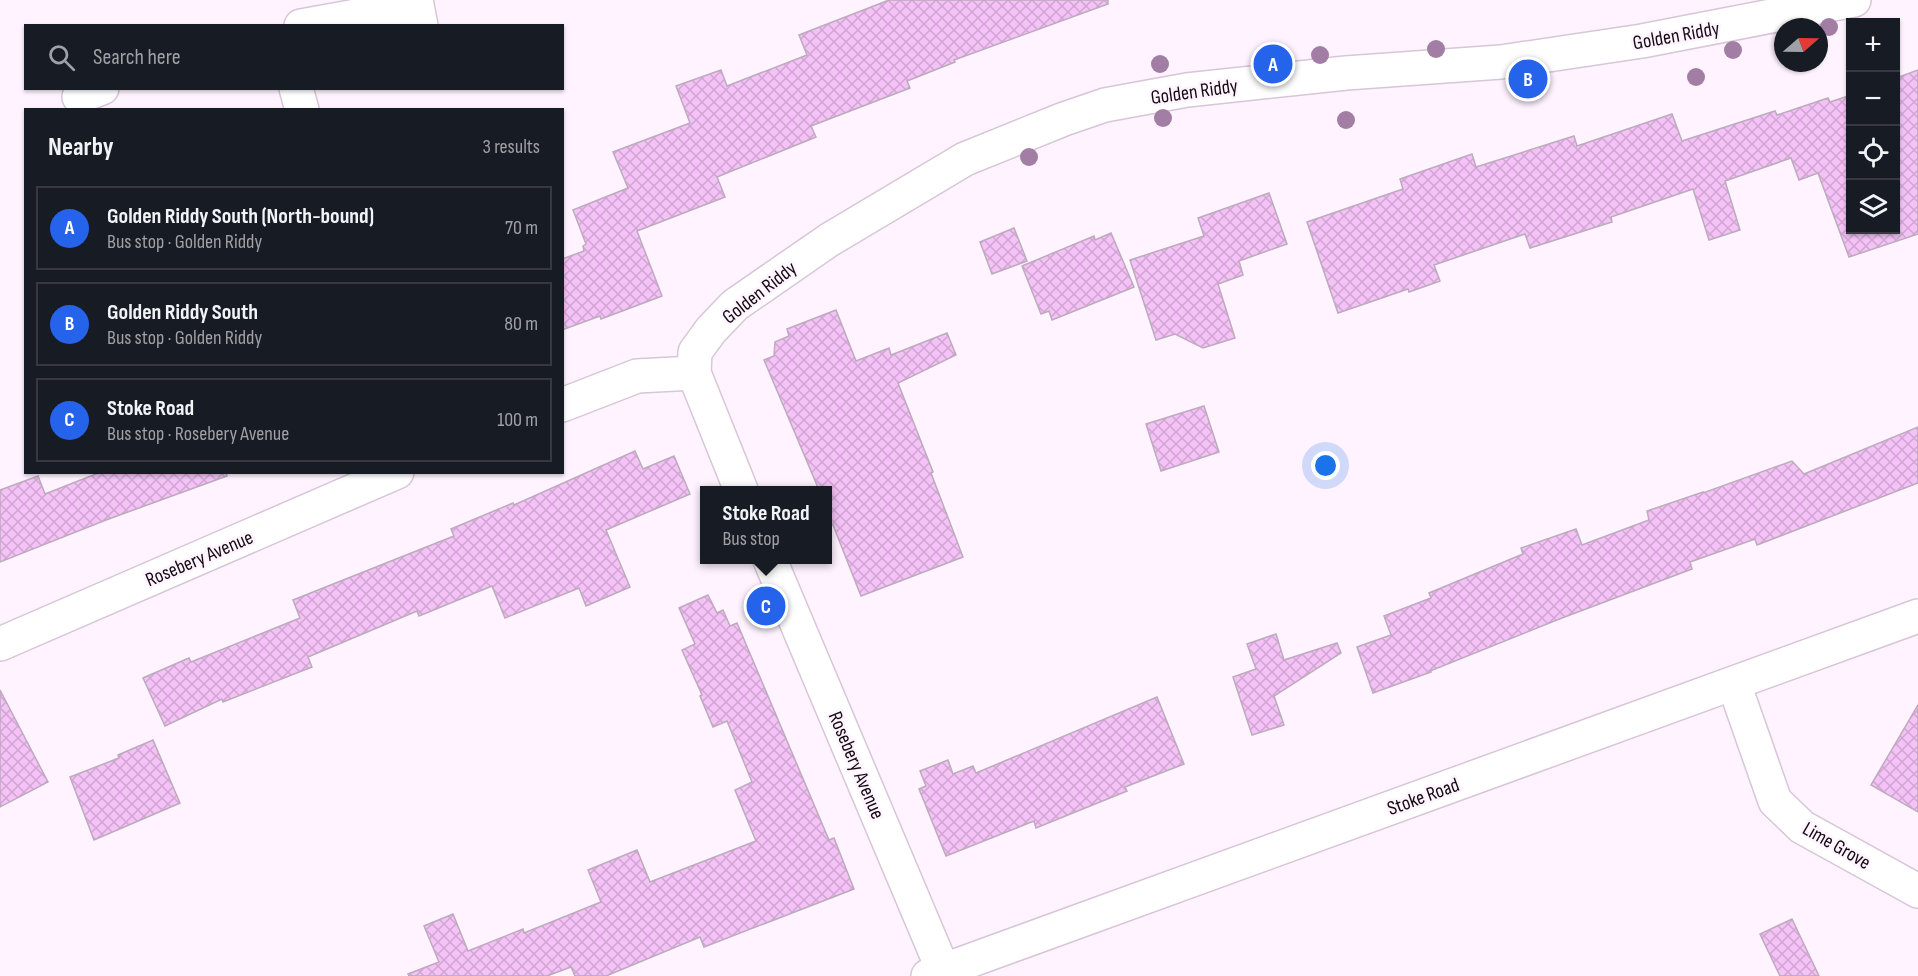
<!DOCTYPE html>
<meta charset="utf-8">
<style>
:root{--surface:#171b24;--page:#20242c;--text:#f1f3f6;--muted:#9ea1a6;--line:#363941;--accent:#2563eb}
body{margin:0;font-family:"Sofia Sans Condensed",sans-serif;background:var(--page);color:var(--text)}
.controls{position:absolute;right:18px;top:18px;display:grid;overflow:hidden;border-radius:0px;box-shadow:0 2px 4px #0004}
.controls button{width:54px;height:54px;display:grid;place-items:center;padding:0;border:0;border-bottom:2px solid var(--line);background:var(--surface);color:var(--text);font:30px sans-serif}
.compass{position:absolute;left:1774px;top:18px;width:54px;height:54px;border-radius:50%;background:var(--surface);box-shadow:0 2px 4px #0004;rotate:70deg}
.you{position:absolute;left:1326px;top:466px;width:21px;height:21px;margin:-15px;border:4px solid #fff;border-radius:50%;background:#1a73e8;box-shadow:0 0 0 9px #1a73e833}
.badge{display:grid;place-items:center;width:39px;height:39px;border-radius:50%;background:var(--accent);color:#fff;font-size:20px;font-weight:700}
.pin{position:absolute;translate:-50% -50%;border:3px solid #fff;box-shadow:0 2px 6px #0006}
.popup{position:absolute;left:700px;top:486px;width:132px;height:78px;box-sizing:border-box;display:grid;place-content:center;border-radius:0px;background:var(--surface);filter:drop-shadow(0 2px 4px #0005);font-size:20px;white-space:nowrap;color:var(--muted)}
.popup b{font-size:22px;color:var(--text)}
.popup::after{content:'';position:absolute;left:50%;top:100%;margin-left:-12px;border:12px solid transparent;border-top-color:var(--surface)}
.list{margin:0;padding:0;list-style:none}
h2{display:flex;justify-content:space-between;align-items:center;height:78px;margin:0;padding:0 24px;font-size:26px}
h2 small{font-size:20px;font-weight:400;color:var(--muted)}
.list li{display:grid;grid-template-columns:39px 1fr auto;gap:18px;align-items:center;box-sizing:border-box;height:84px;margin:0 12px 12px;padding:0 12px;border:2px solid var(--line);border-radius:0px}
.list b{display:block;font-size:22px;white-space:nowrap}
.list p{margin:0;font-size:20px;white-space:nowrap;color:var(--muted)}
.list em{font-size:20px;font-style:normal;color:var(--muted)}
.icon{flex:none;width:33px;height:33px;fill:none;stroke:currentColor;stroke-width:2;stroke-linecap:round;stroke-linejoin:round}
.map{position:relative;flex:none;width:1918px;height:976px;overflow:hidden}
.search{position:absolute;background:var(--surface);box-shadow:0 2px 4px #0004;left:24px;top:24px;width:540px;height:66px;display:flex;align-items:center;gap:15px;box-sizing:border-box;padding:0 21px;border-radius:0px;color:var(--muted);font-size:22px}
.panel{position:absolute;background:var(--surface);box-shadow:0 2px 4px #0004;left:24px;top:108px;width:540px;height:366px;border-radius:0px}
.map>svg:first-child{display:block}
.building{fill:url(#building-cross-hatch);stroke:#bcabbc;stroke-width:1.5}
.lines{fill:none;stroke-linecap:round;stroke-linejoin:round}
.minor-casing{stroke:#d7c6d7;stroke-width:36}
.tertiary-casing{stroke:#d7c6d7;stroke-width:36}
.minor{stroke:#fff;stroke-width:33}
.tertiary{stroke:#fff;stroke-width:33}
.tree{fill:#a27da4}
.labels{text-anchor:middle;stroke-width:5;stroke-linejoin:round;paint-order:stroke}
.street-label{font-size:20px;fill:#110b11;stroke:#fef3fe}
</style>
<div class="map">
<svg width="1918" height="976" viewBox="0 0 1918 976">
<defs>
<pattern id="building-cross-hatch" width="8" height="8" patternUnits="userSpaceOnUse" patternTransform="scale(1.5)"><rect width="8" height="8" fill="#f4c2f6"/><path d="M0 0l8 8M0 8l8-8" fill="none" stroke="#d0a5d2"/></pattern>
</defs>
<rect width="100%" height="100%" fill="#fef3fe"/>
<g class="building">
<path d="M889,0H1108V4L954,60L955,62L907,81L910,88L811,126L816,137L717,177L725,197L637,231L662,296L601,319L600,316L562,330V259L584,251L583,246L586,244L573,210L628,188L613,152L690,123L676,86L721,70L727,86L807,55L799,35Z"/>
<path d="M1918,70V234L1849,257L1818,173L1799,180L1791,158L1725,181L1740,230L1709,240L1693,189L1611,217L1612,222L1530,248L1525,234L1434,265L1440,281L1409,292L1408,289L1338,313L1307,222L1403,189L1400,179L1472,154L1476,167L1574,136L1577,146L1672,114L1682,141L1775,111L1777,115L1828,98L1830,102L1851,95V230H1896V78Z"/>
<path d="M1269,193L1287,244L1239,261L1243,275L1218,284L1235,338L1203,348L1175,334L1156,340L1130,260L1204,236L1198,218Z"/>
<path d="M1014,228L1027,261L992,274L980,242Z"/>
<path d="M1111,233L1134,287L1052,320L1049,311L1041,314L1022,266L1094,236L1095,240Z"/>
<path d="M836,310L856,361L889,348L891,355L947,333L956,355L898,383L933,472L931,473L963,557L861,596L833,525L830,526L828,514V490H819L764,360L774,356L775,342L789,336L787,329Z"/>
<path d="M1204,406L1219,452L1161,471L1146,424Z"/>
<path d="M1918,427V483L1757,545L1755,539L1690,562L1692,569L1562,618L1430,671L1431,672L1373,693L1357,647L1391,635L1384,616L1431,598L1429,593L1523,554L1521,548L1576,529L1582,545L1649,520L1647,511L1703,492V493L1792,461L1804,474Z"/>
<path d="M635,451L643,469L674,456L690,494L606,530L630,587L586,606L579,588L505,618L492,586L419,616L417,611L308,657L312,667L223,702L222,699L165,726L143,678L189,658L191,662L300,618L293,600L454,536L451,529L513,503L514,505Z"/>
<path d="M101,472H226L227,476L106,520L0,562V490L38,476L45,494Z"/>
<path d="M708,595L717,613L723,610L730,626L737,623L829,840L834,838L854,889L704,947L700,937L606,976H575L571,967L547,976H409L408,974L439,962L424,926L453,914L468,951L523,929L524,933L601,902L588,870L637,850L650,882L756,841L735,790L752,782L727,721L713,727L700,696L702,695L682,650L695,644L679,608Z"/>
<path d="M1276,634L1284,660L1337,643L1341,653L1274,696L1284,725L1252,735L1233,677L1256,669L1247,644Z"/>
<path d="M0,690L48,782L0,807Z"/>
<path d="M1157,697L1184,764L1125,787L1127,791L1036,828L1034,821L946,856L919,789L926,786L920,771L948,760L953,774L973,766L976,773Z"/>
<path d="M1918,705V812L1871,785Z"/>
<path d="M153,740L180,803L94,840L70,777L119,758L118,755Z"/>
<path d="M1792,919L1819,976H1780L1760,934Z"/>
</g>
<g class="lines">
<g class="minor-casing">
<g id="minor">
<path d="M301,26L417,5L421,26"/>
<path d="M296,88L302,110"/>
<path d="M79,97L102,88"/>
<path d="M562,405L637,376L694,373"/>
<path d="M741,490L694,373L695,352L711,330L735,305L829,240L965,159L1064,119L1105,105L1187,90L1346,73L1501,62L1642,41L1854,0"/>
<path d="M770,560L943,970"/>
<path d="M0,644L397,472"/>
<path d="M1734,684L1775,801L1802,827L1918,891"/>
</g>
</g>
<g class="tertiary-casing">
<path id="tertiary" d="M928,976L1918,616"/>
</g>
<use href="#minor" class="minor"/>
<use href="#tertiary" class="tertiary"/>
</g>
<g class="tree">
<circle cx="1829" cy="27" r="9"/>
<circle cx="1436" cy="49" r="9"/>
<circle cx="1733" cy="50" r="9"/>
<circle cx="1320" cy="55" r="9"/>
<circle cx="1160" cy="64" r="9"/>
<circle cx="1696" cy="77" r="9"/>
<circle cx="1163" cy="118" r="9"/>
<circle cx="1346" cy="120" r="9"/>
<circle cx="1029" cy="157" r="9"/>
</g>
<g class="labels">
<g class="street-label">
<text transform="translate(1676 35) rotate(-10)" y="7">Golden Riddy</text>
<text transform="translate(1194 91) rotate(-8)" y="7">Golden Riddy</text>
<text transform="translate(759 292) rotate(-38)" y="7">Golden Riddy</text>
<text transform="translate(199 558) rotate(-23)" y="7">Rosebery Avenue</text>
<text transform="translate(857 765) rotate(67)" y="7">Rosebery Avenue</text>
<text transform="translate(1423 796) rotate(-20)" y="7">Stoke Road</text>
<text transform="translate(1837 845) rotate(30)" y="7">Lime Grove</text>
</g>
</g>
</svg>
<div class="controls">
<button>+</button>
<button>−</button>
<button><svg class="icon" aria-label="locate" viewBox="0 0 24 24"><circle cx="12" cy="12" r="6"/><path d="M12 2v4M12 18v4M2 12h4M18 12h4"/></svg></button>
<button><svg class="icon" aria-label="layers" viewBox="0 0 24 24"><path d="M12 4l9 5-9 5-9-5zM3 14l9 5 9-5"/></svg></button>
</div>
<svg class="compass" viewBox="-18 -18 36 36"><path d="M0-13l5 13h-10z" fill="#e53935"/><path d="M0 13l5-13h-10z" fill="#9ea1a6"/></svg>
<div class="you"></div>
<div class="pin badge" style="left:1273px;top:64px">A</div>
<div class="pin badge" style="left:1528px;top:79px">B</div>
<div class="pin badge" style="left:766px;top:606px">C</div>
<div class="popup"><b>Stoke Road</b>Bus stop</div>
<div class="search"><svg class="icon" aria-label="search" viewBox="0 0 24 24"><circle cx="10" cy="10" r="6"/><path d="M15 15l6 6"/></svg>Search here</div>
<section class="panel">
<h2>Nearby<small>3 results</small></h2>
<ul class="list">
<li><span class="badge">A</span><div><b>Golden Riddy South (North-bound)</b><p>Bus stop · Golden Riddy</p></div><em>70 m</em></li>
<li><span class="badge">B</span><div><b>Golden Riddy South</b><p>Bus stop · Golden Riddy</p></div><em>80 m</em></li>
<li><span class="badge">C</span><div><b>Stoke Road</b><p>Bus stop · Rosebery Avenue</p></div><em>100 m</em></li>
</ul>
</section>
</div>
